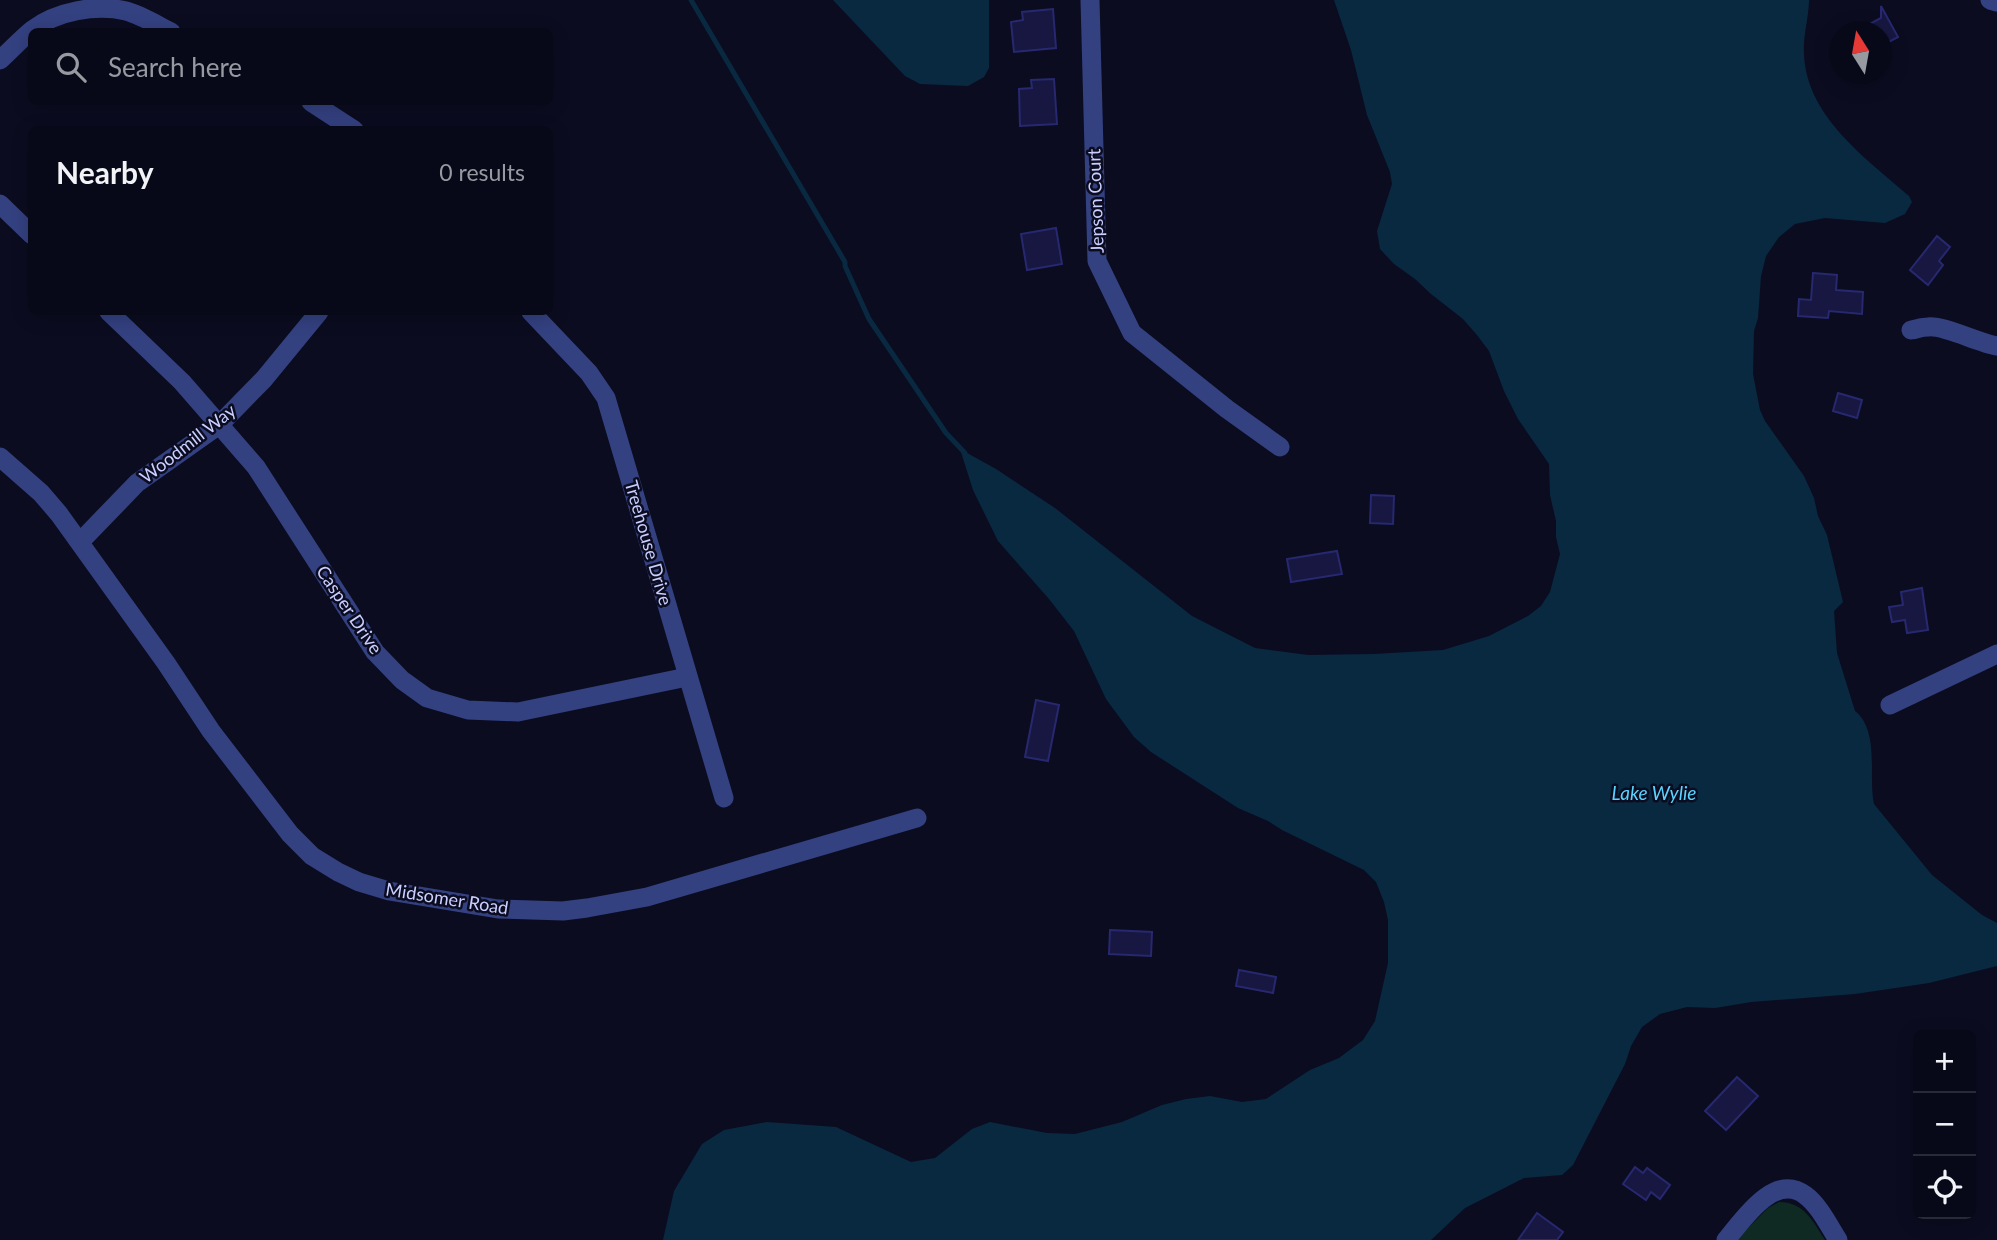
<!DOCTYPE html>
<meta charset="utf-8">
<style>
:root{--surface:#080918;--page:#111221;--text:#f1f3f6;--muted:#989aa2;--line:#292a37}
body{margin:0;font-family:Lato,sans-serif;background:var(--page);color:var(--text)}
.controls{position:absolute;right:21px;bottom:21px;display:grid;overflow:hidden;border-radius:10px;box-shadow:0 4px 18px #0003}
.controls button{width:63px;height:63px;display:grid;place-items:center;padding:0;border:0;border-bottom:2px solid var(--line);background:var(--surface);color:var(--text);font:35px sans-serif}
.compass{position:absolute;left:1829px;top:21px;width:63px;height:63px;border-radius:50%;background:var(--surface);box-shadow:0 4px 18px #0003;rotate:349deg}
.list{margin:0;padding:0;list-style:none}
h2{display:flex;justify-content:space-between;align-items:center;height:91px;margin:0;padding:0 28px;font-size:30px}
h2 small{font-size:23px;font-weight:400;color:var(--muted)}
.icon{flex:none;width:38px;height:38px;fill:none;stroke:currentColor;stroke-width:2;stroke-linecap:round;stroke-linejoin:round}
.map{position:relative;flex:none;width:1997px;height:1240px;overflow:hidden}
.search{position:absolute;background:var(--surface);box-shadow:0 4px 18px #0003;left:28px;top:28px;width:525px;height:77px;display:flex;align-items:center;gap:18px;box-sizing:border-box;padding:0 24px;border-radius:10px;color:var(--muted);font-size:26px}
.panel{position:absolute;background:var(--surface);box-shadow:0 4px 18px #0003;left:28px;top:126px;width:525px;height:189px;border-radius:10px}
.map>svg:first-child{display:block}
.green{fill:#0e2a23}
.water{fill:#092941}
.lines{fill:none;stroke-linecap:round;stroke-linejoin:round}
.stream{stroke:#092941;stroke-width:5}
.building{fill:#171741;stroke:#27286f;stroke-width:2}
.minor{stroke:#344181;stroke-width:19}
.labels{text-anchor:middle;stroke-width:5;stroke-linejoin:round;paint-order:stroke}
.street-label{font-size:18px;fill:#cacfff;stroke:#0b0c20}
.water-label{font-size:19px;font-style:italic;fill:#58d4ff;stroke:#0b0c20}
</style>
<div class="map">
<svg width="1997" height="1240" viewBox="0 0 1997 1240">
<rect width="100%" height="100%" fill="#0b0c20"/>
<path class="green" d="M1779,1202C1804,1202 1813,1221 1825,1240H1736L1768,1208Z"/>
<g class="water">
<path d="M833,0H989V68L984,77L968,86L920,84L905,76Z"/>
<path d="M1334,0H1809C1809,14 1805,28 1804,43C1800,112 1862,155 1909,196L1912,202L1905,214L1885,223L1825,218L1795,224L1779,237L1766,256L1761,276L1758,318L1754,331L1753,374L1760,410L1765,421L1804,476L1814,498L1818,516L1827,535L1843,602L1834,611L1837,653L1855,711C1880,731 1868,776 1874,804L1932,875L1982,915L1997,923V966L1929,983L1855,994L1751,1002L1715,1008L1687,1007L1660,1014L1642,1027L1631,1046L1625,1064L1573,1165L1562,1175L1524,1178L1465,1208L1431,1240H663L674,1191L702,1144L724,1130L767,1122L836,1127L911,1162L935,1158L972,1129L990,1122L1047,1133L1075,1134L1122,1122L1162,1105L1186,1099L1210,1096L1242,1102L1266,1099L1310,1070L1339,1058L1363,1040L1375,1021L1388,963V920L1384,902L1376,882L1364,870L1282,830L1268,821L1238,808L1151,752L1134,737L1106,699L1074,631L1049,599L998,541L973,490L960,449L996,469L1055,508L1192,616L1255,648L1308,655L1374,654L1443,650L1489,636L1528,616L1541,606L1550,592L1560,554L1556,537V521L1550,495L1549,464L1518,419L1504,391L1489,351L1477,335L1463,319L1431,294L1415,279L1394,264L1380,249L1377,231L1392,184L1390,172L1367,115L1351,50Z"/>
</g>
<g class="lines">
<path class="stream" d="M691,0L845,262V266L869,319L946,433L965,453"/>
</g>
<g class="building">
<path d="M1881,6L1898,37L1881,46V32H1855L1881,18Z"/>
<path d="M1053,9L1056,48L1014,52L1011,22L1023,20L1022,12Z"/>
<path d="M1054,79L1057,124L1020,126L1019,89L1032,88L1031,80Z"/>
<path d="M1056,228L1062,264L1027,270L1021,234Z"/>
<path d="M1937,236L1950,247L1939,261L1943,265L1928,285L1910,270Z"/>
<path d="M1813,273L1837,275L1836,290L1863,292L1862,314L1829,311L1828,318L1798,316L1799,299L1811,300Z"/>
<path d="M1838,393L1862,400L1857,418L1833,411Z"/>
<path d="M1371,495L1394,496L1393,524L1370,523Z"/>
<path d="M1337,551L1342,574L1291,582L1287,559Z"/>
<path d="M1922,588L1928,630L1907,633L1905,620L1892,622L1889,607L1903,605L1901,592Z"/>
<path d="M1036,700L1059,705L1048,761L1025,757Z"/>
<path d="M1110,930L1152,932L1151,956L1109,954Z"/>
<path d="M1239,970L1276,977L1273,993L1236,986Z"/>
<path d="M1737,1077L1758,1096L1726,1130L1705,1111Z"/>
<path d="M1635,1167L1643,1173L1647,1168L1670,1185L1660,1199L1651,1192L1646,1200L1623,1184Z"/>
<path d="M1537,1213L1563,1232L1557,1240H1518Z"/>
</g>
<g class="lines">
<g class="minor">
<path d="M1090,0L1097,261L1132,333L1227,409L1280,447"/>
<path d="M1990,0L1997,2"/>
<path d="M0,60C11,50 21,39 32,30C57,11 96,4 126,11C141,15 157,25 171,32"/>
<path d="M311,102L354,130"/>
<path d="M0,204L32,235"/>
<path d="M109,312L182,382L256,467L375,652L402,680L427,698L468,710L518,712L687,677"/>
<path d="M531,312L589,373L606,398L724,798"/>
<path d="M1911,330C1917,329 1922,327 1928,327C1944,325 1978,343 1997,346"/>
<path d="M0,457L41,493L59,514L166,663L211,731L290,834L312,856L338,872L359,882L389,891L498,909L563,911L587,908L647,897L917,818"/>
<path d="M80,542L137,483L219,425L264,379L319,312"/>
<path d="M1890,705L1997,654"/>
<path d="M1726,1240C1743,1220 1774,1172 1805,1195C1819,1205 1829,1226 1838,1240"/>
</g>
</g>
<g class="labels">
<g class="street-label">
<text transform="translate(1096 201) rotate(-92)" y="6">Jepson Court</text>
<text transform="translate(188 444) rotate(-38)" y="6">Woodmill Way</text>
<text transform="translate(648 543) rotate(74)" y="6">Treehouse Drive</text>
<text transform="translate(349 610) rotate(56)" y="6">Casper Drive</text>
<text transform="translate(447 899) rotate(9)" y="6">Midsomer Road</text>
</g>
<g class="water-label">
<text x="1654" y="800">Lake Wylie</text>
</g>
</g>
</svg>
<div class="controls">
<button>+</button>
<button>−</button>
<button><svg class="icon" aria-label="locate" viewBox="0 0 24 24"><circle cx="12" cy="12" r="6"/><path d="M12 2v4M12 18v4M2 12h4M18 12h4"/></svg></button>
</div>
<svg class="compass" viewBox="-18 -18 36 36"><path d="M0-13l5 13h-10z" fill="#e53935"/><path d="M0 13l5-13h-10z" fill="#989aa2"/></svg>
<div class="search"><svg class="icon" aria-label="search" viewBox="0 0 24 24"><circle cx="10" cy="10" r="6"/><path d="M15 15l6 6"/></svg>Search here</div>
<section class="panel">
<h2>Nearby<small>0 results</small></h2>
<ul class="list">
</ul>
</section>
</div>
